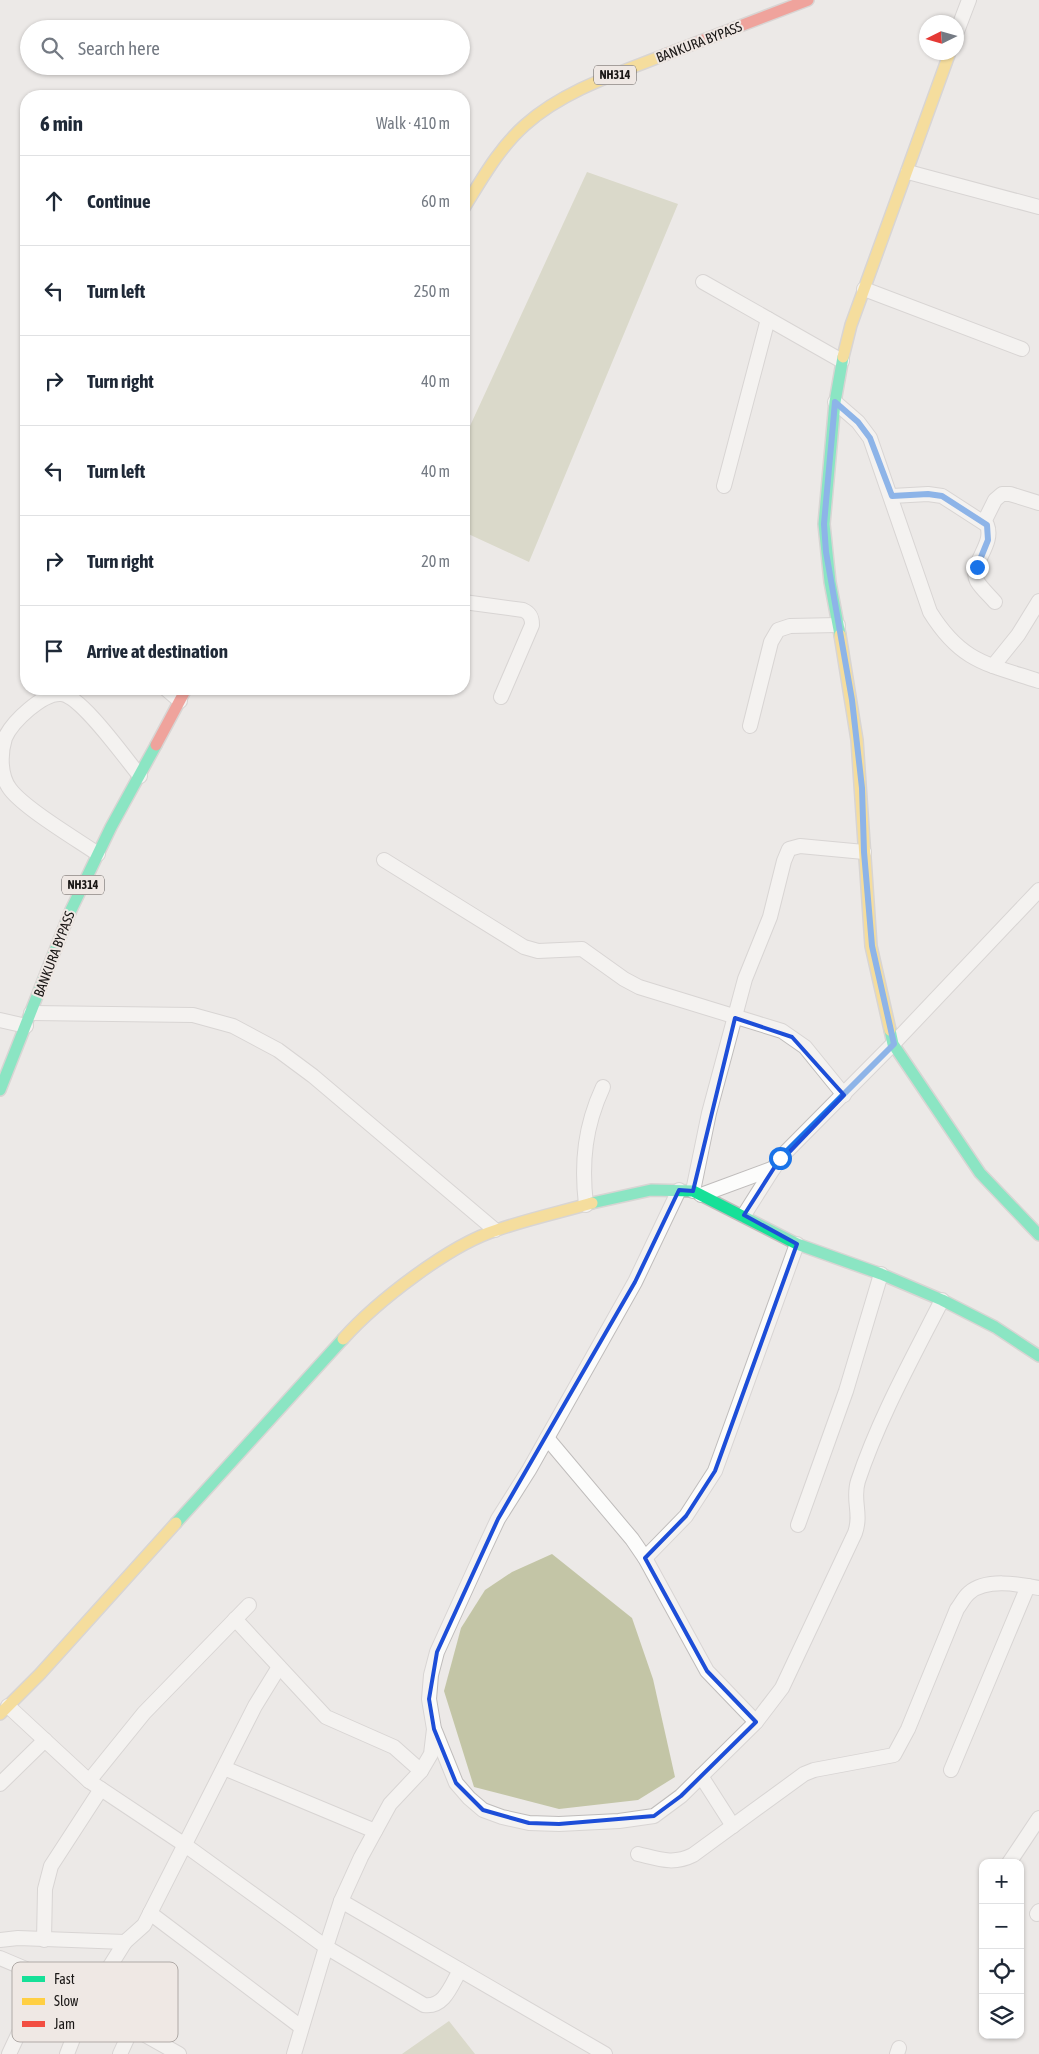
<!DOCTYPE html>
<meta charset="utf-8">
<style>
:root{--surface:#fff;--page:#f2f2f3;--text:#1f2937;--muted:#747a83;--line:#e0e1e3}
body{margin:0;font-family:"Asap Condensed",sans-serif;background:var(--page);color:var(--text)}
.controls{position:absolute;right:15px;bottom:15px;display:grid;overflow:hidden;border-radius:10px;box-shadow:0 1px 4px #0004}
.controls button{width:45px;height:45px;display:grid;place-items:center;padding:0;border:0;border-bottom:1px solid var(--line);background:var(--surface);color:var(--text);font:25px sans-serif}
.compass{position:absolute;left:919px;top:15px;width:45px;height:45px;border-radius:50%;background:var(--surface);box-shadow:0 1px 4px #0004;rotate:265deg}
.stop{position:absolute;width:15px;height:15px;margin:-11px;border:4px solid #1a73e8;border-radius:50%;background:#fff}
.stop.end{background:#1a73e8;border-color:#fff;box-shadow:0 1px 5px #0008}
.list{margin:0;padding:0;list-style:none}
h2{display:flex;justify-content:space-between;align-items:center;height:65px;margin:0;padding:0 20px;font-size:21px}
h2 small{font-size:16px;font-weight:400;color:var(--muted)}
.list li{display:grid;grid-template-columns:32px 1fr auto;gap:15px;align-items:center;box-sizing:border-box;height:90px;padding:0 20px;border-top:1px solid var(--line)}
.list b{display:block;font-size:19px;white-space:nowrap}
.list em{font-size:16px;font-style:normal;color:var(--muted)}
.icon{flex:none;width:28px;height:28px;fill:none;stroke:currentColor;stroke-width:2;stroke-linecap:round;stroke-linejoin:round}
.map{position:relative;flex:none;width:1039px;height:2054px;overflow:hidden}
.search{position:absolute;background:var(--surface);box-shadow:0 1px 4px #0004;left:20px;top:20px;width:450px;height:55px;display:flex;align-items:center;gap:12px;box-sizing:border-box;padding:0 18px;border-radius:28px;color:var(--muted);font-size:19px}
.panel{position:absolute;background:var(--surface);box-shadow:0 1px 4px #0004;left:20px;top:90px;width:450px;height:605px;border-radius:20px}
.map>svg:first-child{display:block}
.water{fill:#c3c5a6}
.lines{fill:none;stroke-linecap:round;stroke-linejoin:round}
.street-casing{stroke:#bfbcbb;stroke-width:16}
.fast-casing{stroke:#bfbcbb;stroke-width:14}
.slow-casing{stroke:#bfbcbb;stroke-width:14}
.jam-casing{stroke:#bfbcbb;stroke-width:14}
.street{stroke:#fcfcfb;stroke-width:14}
.fast{stroke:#16e098;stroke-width:11}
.slow{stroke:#ffcf43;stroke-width:11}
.jam{stroke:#f24e42;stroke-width:11}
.route{stroke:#1a73e8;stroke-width:6}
.marked{fill:none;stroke:#1d4ed8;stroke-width:4;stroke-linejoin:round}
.labels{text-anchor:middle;stroke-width:4;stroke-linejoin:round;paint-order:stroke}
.shield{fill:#efe8e4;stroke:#5a5654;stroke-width:1}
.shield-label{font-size:12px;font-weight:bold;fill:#1a1716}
.street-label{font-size:14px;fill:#1a1716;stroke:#efe8e4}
.key{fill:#efe8e4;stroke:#afa9a6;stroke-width:1}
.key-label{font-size:14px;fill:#1a1716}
</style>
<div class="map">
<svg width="1039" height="2054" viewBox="0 0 1039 2054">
<rect width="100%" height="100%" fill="#ece9e7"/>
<g class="water">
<path d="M587,172L678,204L529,562L464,532V439Z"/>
<path d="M552,1554L632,1618L653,1679L675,1777L638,1800L559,1809L474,1787L444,1691L461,1628L485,1590L512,1572Z"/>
<path d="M449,2021L475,2054H402Z"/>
</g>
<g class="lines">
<g class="street-casing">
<g id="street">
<path d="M956,34L969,0"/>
<path d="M908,172L1039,207"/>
<path d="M703,282L842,361"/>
<path d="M864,289L1022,349"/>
<path d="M835,402L858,422L870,438L930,612C961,662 987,664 1039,681"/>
<path d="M724,486L768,319"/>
<path d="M892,496L928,494L942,496L987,525C995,545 968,565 977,581C981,588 989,595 995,602"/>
<path d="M984,522L995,500L1002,494H1010L1039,503"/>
<path d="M464,602L523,610C530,613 532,617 532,625L501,697"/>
<path d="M993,666L1018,635L1039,601"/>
<path d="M166,689L180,701"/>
<path d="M750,726L771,642L778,630L790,626L838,625"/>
<path d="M98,854C76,839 24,808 10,789C0,776 0,754 5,738C12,722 43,692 62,694C82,697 125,758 140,776"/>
<path d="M384,860L524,947L538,951L582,949L624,979L639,987L782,1031L805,1047L844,1095"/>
<path d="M31,1013L193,1015L233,1026L278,1050L313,1076L495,1230"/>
<path d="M0,1020L26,1026"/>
<path d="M693,1191L709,1113L745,979L770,917L784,861L789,849L800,846L864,852"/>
<path d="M701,1195L774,1168"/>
<path d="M586,1205C581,1162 585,1126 603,1087"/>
<path d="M744,1215L780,1158L893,1044L1039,890"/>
<path d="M547,1438L632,1539L645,1558L707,1671L756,1722"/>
<path d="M798,1525L846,1391L881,1274"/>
<path d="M645,1558L686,1516L715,1471L797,1244"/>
<path d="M235,1619L326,1717L394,1747L421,1771"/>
<path d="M8,1706L89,1781L185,1845L326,1947L294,2054"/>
<path d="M435,1731L456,1783L469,1798L483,1810L502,1817L529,1823L559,1824L619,1821L654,1816L681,1796L756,1722L782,1688L855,1533C862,1513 852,1500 858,1481C879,1418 912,1359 942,1300"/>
<path d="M224,1768L375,1831"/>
<path d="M951,1770L1028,1586"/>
<path d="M701,1776L733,1826"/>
<path d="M89,1781L144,1713L249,1605"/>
<path d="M0,1784L45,1740"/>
<path d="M638,1854C659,1859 673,1865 693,1855L804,1774L814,1770L894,1755L908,1729L957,1609C961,1604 964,1597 969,1593C986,1578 1018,1584 1039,1588"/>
<path d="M1009,1863L1039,1818"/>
<path d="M341,1901L605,2054"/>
<path d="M150,1913L301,2027"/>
<path d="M1037,1914L1039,1911"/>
<path d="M0,1940L18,1938L125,1942L144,1925L255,1706L279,1667"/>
<path d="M44,1940L45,1889L51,1866L101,1789"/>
<path d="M0,1958L33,1972L179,2054"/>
<path d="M460,1970C451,1986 444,2008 424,2005L326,1947L341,1901L361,1857L390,1804L421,1771L431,1754L434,1729L429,1699L431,1675L437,1652L483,1551L498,1519L529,1470L635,1282L679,1190"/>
<path d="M9,2054L44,1979"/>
<path d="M67,2054L87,2003L125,1942"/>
<path d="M120,2054L132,2028"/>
<path d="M897,2054L899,2048"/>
</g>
</g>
<g class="fast-casing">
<g id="fast">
<path d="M840,635L830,582L824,524L835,402L843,357"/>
<path d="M890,1030L893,1044L980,1173L1039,1235"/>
<path d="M0,1090L71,910L111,827L156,745"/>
<path d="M592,1203L651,1190L693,1191L797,1244L881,1274L942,1300L995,1327L1039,1356"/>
<path d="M176,1523L343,1339"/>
</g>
</g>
<g class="slow-casing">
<g id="slow">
<path d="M464,208C482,179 499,148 525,125C564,90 619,73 667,54"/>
<path d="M843,357L851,325L950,52"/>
<path d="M840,635L857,740L871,946L890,1030"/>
<path d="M343,1339C376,1302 449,1245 497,1230C528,1219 561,1212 592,1203"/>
<path d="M0,1714L40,1674L176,1523"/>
</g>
</g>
<g class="jam-casing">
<g id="jam">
<path d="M667,54L808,0"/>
<path d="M156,745L186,689"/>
</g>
</g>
<use href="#street" class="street"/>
<use href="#fast" class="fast"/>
<use href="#slow" class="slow"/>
<use href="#jam" class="jam"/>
</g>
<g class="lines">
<path class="route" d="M780,1158L894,1044L872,946L864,852L862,788L852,700L826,552L824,524L835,402L858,422L870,438L892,496L928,494L942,496L987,525L988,540L977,567"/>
</g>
<path d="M0 0H1039V2054H0ZM735,1018L792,1037L844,1095L774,1168L744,1215L797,1244L715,1471L686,1516L645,1558L707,1671L756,1722L681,1796L654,1816L559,1824L529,1823L483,1810L456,1783L434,1729L429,1699L437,1652L498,1519L635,1282L679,1190L693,1191Z" fill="#ece9e7" fill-opacity=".55" fill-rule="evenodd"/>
<path class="marked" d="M735,1018L792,1037L844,1095L774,1168L744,1215L797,1244L715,1471L686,1516L645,1558L707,1671L756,1722L681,1796L654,1816L559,1824L529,1823L483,1810L456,1783L434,1729L429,1699L437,1652L498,1519L635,1282L679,1190L693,1191Z"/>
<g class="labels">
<g class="shield">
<rect x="594" y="65.5" width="42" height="19" rx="4"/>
<rect x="62" y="875.5" width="42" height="19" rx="4"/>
</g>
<g class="shield-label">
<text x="615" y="79">NH314</text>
<text x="83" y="889">NH314</text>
</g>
<g class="street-label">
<text transform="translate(699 42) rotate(-21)" y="5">BANKURA BYPASS</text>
<text transform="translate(54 954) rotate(-69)" y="5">BANKURA BYPASS</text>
</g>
</g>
<rect x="12" y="1962" width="166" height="80" rx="8" class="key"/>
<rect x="22" y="1976" width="23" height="6" fill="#16e098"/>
<rect x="22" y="1998" width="23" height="7" fill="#ffcf43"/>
<rect x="22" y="2021" width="23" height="6" fill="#f24e42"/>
<g class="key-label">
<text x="54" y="1984">Fast</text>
<text x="54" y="2006">Slow</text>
<text x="54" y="2029">Jam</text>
</g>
</svg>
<div class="controls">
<button>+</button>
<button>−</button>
<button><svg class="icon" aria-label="locate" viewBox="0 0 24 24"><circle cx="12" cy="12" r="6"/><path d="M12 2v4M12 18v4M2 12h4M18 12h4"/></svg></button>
<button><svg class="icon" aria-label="layers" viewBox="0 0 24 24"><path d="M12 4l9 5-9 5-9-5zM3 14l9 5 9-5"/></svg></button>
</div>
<svg class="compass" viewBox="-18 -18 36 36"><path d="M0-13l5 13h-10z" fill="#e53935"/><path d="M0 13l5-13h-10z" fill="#747a83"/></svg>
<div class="stop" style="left:780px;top:1158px"></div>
<div class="stop end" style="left:977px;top:567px"></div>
<div class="search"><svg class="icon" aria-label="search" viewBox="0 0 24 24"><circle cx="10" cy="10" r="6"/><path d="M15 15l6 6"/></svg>Search here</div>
<section class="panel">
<h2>6 min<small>Walk · 410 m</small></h2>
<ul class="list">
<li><svg class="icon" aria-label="ahead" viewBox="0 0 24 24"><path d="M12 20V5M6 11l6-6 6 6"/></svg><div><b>Continue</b></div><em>60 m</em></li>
<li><svg class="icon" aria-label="left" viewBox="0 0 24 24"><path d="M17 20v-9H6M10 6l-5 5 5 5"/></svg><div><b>Turn left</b></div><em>250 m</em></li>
<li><svg class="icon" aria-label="right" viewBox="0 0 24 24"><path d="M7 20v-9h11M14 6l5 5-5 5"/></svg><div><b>Turn right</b></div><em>40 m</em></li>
<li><svg class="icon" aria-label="left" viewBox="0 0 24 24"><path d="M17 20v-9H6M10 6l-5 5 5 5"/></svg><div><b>Turn left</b></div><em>40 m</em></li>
<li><svg class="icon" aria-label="right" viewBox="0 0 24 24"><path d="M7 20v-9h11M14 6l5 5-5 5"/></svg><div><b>Turn right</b></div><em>20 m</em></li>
<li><svg class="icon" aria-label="arrive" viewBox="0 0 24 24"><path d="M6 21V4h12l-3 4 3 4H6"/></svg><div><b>Arrive at destination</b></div></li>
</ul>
</section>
</div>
